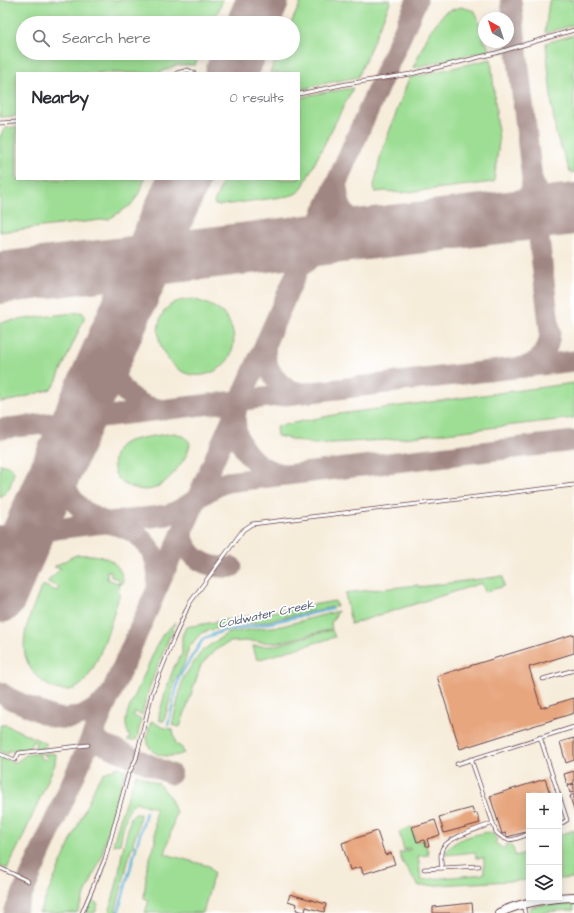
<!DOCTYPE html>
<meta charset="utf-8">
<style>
:root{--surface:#fff;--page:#f2f2f3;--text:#2b2b33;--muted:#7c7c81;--line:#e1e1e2}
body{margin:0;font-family:"Architects Daughter",sans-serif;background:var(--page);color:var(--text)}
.controls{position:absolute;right:12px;bottom:12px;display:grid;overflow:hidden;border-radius:0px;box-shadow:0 2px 10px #0003}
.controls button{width:36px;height:36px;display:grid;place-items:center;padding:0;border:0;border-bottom:1px solid var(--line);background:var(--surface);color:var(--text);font:20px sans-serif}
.compass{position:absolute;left:478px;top:12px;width:36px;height:36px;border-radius:50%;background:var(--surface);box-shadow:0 2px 10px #0003;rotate:321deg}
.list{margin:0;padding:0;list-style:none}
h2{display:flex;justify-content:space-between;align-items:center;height:52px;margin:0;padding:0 16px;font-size:17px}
h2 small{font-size:13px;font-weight:400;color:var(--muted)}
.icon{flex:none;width:22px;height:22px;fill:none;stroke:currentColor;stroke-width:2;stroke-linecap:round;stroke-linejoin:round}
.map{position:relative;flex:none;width:574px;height:913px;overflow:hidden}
.search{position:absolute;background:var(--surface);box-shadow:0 2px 10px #0003;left:16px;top:16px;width:284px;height:44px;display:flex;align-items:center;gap:10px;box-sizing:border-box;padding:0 14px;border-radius:22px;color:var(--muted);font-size:15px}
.panel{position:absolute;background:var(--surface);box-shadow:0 2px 10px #0003;left:16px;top:72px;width:284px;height:108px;border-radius:0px}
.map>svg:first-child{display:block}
.green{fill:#9dde94;stroke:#747e60}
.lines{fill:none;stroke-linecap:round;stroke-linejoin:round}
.stream{stroke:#60b6dc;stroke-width:2.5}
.taxiway{stroke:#a08682;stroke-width:21}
.runway{stroke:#a08682;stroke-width:52}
.building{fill:#e7a67e}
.service-casing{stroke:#643e45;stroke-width:4.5}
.tertiary-casing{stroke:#643e45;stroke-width:10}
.service{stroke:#fff;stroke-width:3}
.tertiary{stroke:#fff;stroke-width:8}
.labels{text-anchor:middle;stroke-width:3.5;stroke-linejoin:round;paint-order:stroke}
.water-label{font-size:12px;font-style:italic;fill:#535b72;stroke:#fff}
</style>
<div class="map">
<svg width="574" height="913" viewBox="0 0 574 913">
<rect width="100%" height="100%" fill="#fff"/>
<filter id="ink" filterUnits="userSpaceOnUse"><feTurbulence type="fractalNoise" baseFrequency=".025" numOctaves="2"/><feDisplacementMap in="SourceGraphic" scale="8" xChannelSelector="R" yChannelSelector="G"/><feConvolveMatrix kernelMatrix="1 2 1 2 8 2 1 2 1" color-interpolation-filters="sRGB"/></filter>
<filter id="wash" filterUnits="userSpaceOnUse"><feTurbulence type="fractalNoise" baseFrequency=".012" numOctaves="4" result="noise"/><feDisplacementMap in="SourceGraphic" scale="16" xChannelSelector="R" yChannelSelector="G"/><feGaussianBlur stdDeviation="0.9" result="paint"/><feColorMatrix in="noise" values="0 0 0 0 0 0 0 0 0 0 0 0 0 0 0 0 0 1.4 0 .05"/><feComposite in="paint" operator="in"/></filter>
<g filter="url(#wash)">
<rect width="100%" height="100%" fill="#f6ecda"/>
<g class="green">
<path d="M0,0H223L213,23H23V53H200L195,65H177L158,73H17V116L0,117Z"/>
<path d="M302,0H391L358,77L327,83L299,90V73H270L278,53H293V23H291Z"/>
<path d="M551,0H574V25L545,33L549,1Z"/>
<path d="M461,7L475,11L484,36V42H486L489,50L413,68L430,31L445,12Z"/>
<path d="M574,35V173L570,172L556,134L552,108L546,43Z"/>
<path d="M491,59L499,142L494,182L401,193L386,191L375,192L374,186L381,154L409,78Z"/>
<path d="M353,88L301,190L295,194L289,196L223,205H215L214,202L224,179H299V98L315,94Z"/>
<path d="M17,127V179H145L138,195L131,205L109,219L0,232V136L5,128Z"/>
<path d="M193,299C205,303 219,307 227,318C239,336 235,361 215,371C171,393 139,326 172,304C178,300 186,300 193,299Z"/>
<path d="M81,312L84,314V319L55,384L51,389L15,400L0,402V322Z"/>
<path d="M574,383V418L386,440L314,444L277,436L276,428L278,426L339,414Z"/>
<path d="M175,433L185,437L190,443C188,455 183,461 176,470C170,478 162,486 152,489C142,492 125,487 118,479C111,469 112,450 124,443C134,438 162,435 175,433Z"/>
<path d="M0,464L11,467L14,472L10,487L0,498Z"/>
<path d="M76,555C91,554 111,555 119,569C122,574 124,578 122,584L118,583L119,579L111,577V571H107V579L120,584L118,592L120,593C113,615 98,674 78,687C69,692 57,691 49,686C7,659 28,621 42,585L57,591L59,587L47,582L61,568L54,567L68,559Z"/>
<path d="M503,576L504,586L485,592L482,583L351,624L345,593L418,585L419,587Z"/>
<path d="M335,601L337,606L262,622L225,626L201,633L189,647L184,664L175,681L164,721H160L159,715L166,690L174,667L182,654V636L186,627Z"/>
<path d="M338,611L331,623L332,629L276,643L246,641L230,642L215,650L201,665L180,727L172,725L183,678L202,651L216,641L228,633L261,628L282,626Z"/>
<path d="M176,622C163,653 149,682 142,715L135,712L133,715L141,720L137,739L131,741L127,740L130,737C125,728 125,720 128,711L159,641L163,634Z"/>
<path d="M332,630L335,637L257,660L253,646H273Z"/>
<path d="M152,721L162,727L173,730L176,744L182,748L184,753C168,760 143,756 148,733C149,729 149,725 152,721Z"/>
<path d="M0,725H6L47,744L43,748L34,749L36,743L33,741L28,750L24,751L18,748L15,753L9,750L7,754L0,751Z"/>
<path d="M41,753L39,757L46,760L48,757L42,754L48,753L56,754L55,764L22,839L7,869L0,866V756L15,763L26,755Z"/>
<path d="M118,767L126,770L114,807L101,858L77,913H39L97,782L104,773Z"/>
<path d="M136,774L159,784L169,796L173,804L176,813L165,854L209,866L214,873L203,913H145L149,900L144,898L147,867L155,843V808L135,802C125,811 123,830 120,844L113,845L122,811Z"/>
<path d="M134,814H140L137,832L133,842L134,846L131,849L116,909L117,913H109L118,879L122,853L131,817Z"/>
<path d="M412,827L416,842L424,840L429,855L418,856L421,880L484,874V858H476L475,852L446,855V851C455,839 474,834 489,832L493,834L497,840L495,843L504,849L507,844C513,845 514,850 515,856L529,852V880L419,886L403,863L399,853L410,850V848L404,850L399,832Z"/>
<path d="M574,830V878L559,879V835Z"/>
<path d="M91,900L98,904L95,913H85Z"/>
<path d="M574,902V910C559,910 545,913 530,913L529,911L531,907L546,904Z"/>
</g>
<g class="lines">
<g class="stream">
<path d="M168,725L179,677L203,639L222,631L264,624L332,609"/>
<path d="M118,913L146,812"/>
</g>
<g class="taxiway">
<path d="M511,0L550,332C549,350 541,361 525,367"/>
<path d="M338,179C334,213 353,229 386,232"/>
<path d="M533,182C539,199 552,207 570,209"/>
<path d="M498,218C516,212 531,203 532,182"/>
<path d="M304,264L321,247L344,237"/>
<path d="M266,342C262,367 277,390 303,393"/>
<path d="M111,343C112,350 111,358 112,365C115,388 136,406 159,409"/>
<path d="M236,412C232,443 253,469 283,474"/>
<path d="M77,420C73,432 67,445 64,458C59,478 69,501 86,512C93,517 101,520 108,523"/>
<path d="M59,422C74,417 82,405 90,391"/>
<path d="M0,429L574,361"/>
<path d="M110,524C141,529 161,553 157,585"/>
<path d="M182,533C187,559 208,569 232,567"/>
<path d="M8,534C24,527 34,515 43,500"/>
<path d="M0,536L167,515C190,508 205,489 227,482L574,441"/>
<path d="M17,559L29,543L47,531"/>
<path d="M0,692C8,699 18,702 27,706C36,710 44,714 53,717C73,722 95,713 108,697"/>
<path d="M91,739L171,774"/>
<path d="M14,913L417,0"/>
</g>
<g class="runway">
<path d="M253,23L263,0"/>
<path d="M231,73L240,53"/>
<path d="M0,278L574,209"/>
<path d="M0,597L184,179"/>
</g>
</g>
<g id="blocks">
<g class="building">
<path d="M574,634V653L529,667L541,708L574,698V713L460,749L437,676Z"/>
<path d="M574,738V760L566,763L560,742Z"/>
<path d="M574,771V783L567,785L564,774Z"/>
<path d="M545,779L551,796H529V831L507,837L506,833L502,834L490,796Z"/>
<path d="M574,784V792L570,793L568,786Z"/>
<path d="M574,794V810L570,796Z"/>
<path d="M472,808L474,814L477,813L480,823L444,833L439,817Z"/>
<path d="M435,820L440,835L427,839L429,846H426L424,840L417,842L412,827Z"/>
<path d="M377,831L385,855L391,853L395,864L363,874L361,867L350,870L342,843Z"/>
<path d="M290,894L326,904L324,912L306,907L305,912L296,910L297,904L288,901Z"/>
<path d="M472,903L473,913H433V907Z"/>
</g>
</g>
</g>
<g filter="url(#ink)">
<use href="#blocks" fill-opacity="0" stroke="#643e45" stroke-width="1"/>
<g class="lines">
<g class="service-casing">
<g id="service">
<path d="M177,73L188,70L194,73"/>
<path d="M299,94L346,84L411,74L496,53L574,30"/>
<path d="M0,123L17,122"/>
<path d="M543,679L574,670"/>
<path d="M540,737L567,820L559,825"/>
<path d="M0,754L15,760L19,753L88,745"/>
<path d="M471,759L496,832C508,845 514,839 529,834"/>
<path d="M457,764L574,727"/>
<path d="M0,868L28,881"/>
<path d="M442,868C441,862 440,854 442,849C448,837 481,828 493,823"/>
<path d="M424,869L479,866"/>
<path d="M523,905L525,913"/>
<path d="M82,913L105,859L128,775L136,759L152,693L174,638L189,604L243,530L252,524L574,485"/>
</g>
</g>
<g class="tertiary-casing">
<path id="tertiary" d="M499,913C522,902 548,898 574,897"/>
</g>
<use href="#service" class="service"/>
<use href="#tertiary" class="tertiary"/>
</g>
</g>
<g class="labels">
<g class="water-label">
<text transform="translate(266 614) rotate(-12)" y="4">Coldwater Creek</text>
</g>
</g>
</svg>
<div class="controls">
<button>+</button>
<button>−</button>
<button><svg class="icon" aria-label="layers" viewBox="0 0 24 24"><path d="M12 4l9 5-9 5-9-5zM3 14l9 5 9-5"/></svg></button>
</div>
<svg class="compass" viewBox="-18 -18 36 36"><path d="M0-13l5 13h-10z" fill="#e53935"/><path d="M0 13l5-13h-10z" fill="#7c7c81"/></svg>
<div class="search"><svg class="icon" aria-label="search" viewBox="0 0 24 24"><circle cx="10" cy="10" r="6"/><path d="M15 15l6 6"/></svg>Search here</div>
<section class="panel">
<h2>Nearby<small>0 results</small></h2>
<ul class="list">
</ul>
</section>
</div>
